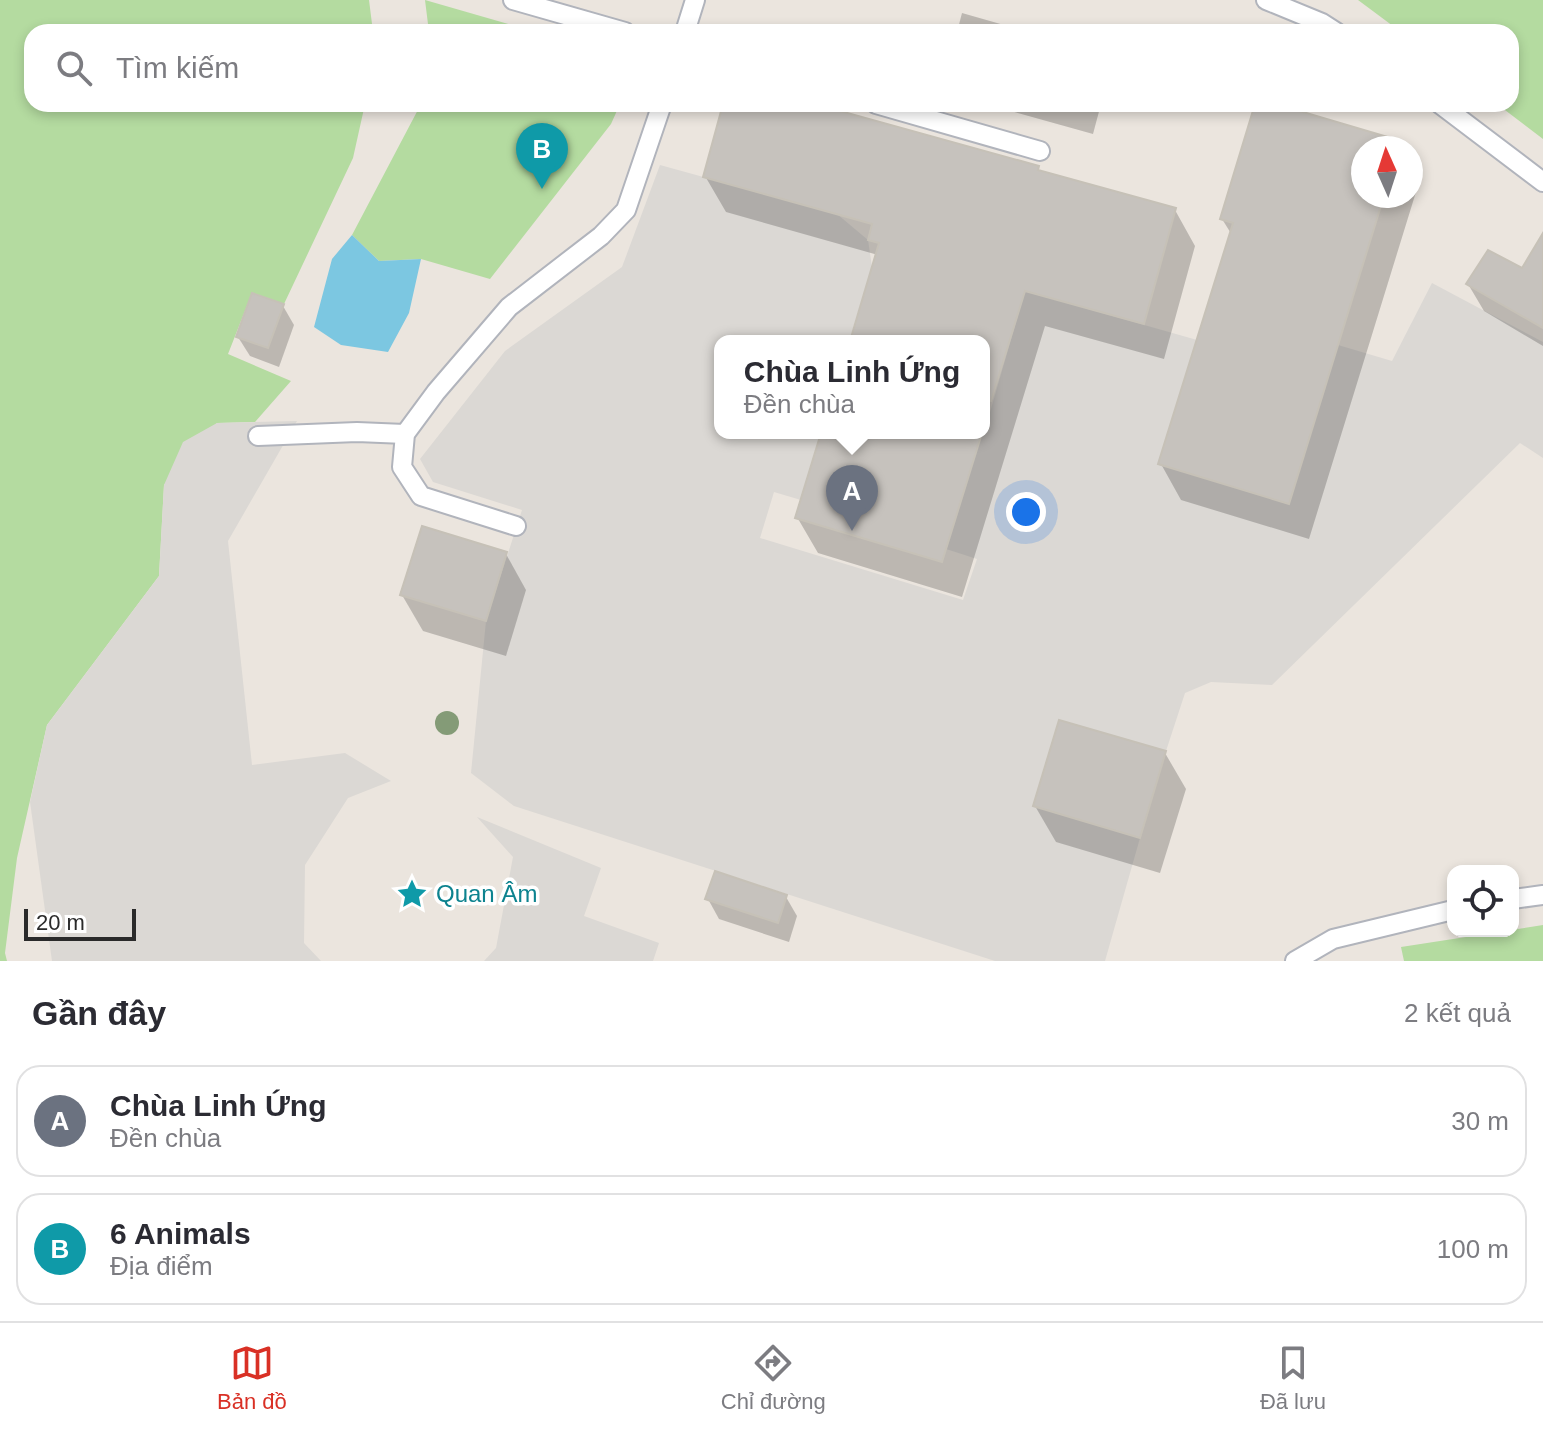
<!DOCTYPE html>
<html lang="vi">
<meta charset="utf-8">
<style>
:root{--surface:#fff;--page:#f7f7f7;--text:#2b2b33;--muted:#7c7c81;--line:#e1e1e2;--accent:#d93025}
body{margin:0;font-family:Helvetica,sans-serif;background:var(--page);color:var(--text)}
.controls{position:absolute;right:24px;bottom:24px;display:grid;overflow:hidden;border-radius:16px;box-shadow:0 4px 12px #0003}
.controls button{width:72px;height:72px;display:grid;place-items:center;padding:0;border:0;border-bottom:2px solid var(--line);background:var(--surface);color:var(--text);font:40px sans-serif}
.compass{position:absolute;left:1351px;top:136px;width:72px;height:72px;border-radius:50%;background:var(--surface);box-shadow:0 4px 12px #0003;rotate:357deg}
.scale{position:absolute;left:24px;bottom:20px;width:112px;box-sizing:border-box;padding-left:8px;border:4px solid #2a2a2a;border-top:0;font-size:22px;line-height:28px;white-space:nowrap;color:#2a2a2a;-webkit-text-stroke:6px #fff;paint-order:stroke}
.you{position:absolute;left:1026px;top:512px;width:28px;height:28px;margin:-20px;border:6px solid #fff;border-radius:50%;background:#1a73e8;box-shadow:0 0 0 12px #1a73e833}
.badge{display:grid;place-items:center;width:52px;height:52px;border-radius:50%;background:var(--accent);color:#fff;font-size:26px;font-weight:700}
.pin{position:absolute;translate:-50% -66px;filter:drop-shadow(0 2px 4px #0008)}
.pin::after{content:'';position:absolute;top:42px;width:28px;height:24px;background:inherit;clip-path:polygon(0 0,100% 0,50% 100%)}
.popup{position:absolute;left:714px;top:335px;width:276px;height:104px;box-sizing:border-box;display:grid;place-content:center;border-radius:16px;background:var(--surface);filter:drop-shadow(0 2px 6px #0005);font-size:26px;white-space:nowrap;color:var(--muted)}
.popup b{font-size:30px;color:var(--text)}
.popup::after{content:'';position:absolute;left:50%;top:100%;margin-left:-16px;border:16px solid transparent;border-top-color:var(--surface)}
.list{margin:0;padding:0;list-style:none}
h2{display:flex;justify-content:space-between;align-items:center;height:104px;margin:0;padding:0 32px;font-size:34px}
h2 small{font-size:26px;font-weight:400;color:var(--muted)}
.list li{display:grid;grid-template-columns:52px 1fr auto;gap:24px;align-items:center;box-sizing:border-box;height:112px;margin:0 16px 16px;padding:0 16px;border:2px solid var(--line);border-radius:24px}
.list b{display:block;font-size:30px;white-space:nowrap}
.list p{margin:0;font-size:26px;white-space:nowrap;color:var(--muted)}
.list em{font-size:26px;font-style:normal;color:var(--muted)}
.icon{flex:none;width:44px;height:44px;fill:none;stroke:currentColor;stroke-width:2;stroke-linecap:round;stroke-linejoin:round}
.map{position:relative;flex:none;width:1543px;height:961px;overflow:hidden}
.search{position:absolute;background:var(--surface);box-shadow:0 4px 12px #0003;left:24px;right:24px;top:24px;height:88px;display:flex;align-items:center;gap:20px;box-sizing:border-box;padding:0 28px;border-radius:24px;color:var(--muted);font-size:30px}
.sheet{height:360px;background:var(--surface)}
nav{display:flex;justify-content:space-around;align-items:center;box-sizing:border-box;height:112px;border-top:2px solid var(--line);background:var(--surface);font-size:22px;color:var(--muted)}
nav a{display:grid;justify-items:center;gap:4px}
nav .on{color:var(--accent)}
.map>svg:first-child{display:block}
.green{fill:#b4dba0}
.plaza{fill:#dbd8d4}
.water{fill:#7cc7e1}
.shadow{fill:#0003}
.building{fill:#c6c2bd;stroke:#c6c1b7;stroke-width:2}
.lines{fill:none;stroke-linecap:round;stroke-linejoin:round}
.lane-casing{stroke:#b1b4bc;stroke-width:22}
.lane{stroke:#fff;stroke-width:18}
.tree{fill:#849b77}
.labels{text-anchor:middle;stroke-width:7;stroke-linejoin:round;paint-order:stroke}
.culture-label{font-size:24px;fill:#0d838f;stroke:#fff;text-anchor:start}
</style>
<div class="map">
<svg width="1543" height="961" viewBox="0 0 1543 961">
<rect width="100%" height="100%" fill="#ebe5de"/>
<g class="green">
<path d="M0,0H369L373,32H32V104H365L353,158L284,304L252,293L228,354L291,381L255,422L217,423L164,485L159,576L47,725L17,858L5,953L7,961H0Z"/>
<path d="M425,0L536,32H429Z"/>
<path d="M1358,0H1543V139L1497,104H1511V32H1401Z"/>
<path d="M421,104H620L611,124L490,279L421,259L379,261L352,235Z"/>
<path d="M1543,925V961H1404L1401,947Z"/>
</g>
<g class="plaza">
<path d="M660,165L837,214L868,240L872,267L849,341H720V433H821L801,500L774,492L760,538L963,600L977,559L946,549L982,433H984L1025,291L1197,340L1158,464L1288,504L1338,345L1392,361L1432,283L1543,342V458L1520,443L1272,685L1211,682L1185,693L1166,751L1059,720L1033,806L1140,838L1105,961H995L514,806L471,773L486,621L522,510L433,482L420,459L505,351L622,267Z"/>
<path d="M297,421L228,541L252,765L345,753L391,781L348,798L305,865L304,943L321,961H52L30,802L47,725L159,576L164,485L183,442L217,423Z"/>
<path d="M477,817L601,868L584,916L659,943L653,961H484L496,948L513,857Z"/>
</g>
<path class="water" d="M352,235L379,261L421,259L409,313L388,352L341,345L314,327L332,259Z"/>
<g class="shadow">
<path d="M962,13L1028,32H957Z"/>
<path d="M725,104H808L1038,168L1041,173L1175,210L1195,246L1164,359L1045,326L962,597L818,553L797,517L823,433H984V341H851L878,255L726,212L705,176Z"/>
<path d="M986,104H1101L1093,134Z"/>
<path d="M1257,104H1269L1400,143L1402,148H1363V196H1411V163L1420,179L1309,539L1181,500L1161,464L1232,235L1222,219Z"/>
<path d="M1543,258V346L1484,311L1468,284L1523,270Z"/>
<path d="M283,306L294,325L279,367L250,356L238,337Z"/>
<path d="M506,554L526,590L506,656L423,631L402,595Z"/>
<path d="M1165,753L1186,789L1160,873L1056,842L1035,806Z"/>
<path d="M786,897L797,916L789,942L719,919L708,899Z"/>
</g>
<g class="building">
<path d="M723,104H815L1039,166L1038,170L1176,208L1144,324L1025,291L991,401L984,400V341H850L879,243L868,240L872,224L703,177Z"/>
<path d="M1255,104H1276L1401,141L1399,148H1363V196H1384L1289,504L1158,464L1233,223L1220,219Z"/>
<path d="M1543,233V328L1466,284L1488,250L1522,268Z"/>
<path d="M252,293L284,304L268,348L236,337Z"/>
<path d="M821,433H982L942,562L795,518Z"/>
<path d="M422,526L507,552L486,621L400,595Z"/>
<path d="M1059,720L1166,751L1140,838L1033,806Z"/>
<path d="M715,871L787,895L778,923L705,899Z"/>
</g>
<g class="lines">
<g class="lane-casing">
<g id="lane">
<path d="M513,0L625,32"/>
<path d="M1266,0L1322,23L1336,32"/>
<path d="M685,32L695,0"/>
<path d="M876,104L1040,151"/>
<path d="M1440,104L1543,182"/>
<path d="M258,436L357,432L405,434"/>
<path d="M516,526L421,496L402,467L405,434L436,392L509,307L601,236L626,210L662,104"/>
<path d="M1513,899L1543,895"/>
<path d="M1295,961L1333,939L1453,910"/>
</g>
</g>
<use href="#lane" class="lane"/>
</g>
<circle class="tree" cx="447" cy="723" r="12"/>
<defs>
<g id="sight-bare" transform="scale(2.4)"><path d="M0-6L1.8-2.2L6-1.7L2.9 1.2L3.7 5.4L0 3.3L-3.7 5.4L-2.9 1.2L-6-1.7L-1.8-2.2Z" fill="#0f9aa8" stroke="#fff" stroke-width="2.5" paint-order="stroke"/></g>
</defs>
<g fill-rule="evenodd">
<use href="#sight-bare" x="412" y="894"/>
</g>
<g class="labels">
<g class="culture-label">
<text x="436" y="902">Quan Âm</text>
</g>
</g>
</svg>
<div class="controls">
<button><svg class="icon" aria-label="locate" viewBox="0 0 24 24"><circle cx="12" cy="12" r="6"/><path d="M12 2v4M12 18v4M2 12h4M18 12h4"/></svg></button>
</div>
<svg class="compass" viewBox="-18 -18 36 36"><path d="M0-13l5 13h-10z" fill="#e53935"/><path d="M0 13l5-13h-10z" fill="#7c7c81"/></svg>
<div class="scale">20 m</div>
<div class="you"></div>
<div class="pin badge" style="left:852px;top:531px;background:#6b7280">A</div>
<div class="popup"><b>Chùa Linh Ứng</b>Đền chùa</div>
<div class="pin badge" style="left:542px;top:189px;background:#0f9aa8">B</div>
<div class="search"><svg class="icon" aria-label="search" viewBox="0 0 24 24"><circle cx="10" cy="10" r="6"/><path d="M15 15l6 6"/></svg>Tìm kiếm</div>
</div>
<section class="sheet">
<h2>Gần đây<small>2 kết quả</small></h2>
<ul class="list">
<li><span class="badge" style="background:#6b7280">A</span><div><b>Chùa Linh Ứng</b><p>Đền chùa</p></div><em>30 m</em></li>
<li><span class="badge" style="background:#0f9aa8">B</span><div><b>6 Animals</b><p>Địa điểm</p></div><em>100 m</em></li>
</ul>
</section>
<nav>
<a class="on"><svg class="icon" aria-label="map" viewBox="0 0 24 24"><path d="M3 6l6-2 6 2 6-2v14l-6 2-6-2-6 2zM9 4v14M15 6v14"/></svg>Bản đồ</a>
<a><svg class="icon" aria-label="directions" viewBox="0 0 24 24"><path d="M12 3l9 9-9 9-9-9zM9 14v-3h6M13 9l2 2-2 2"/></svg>Chỉ đường</a>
<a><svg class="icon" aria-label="saved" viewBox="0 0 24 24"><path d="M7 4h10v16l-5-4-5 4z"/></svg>Đã lưu</a>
</nav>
